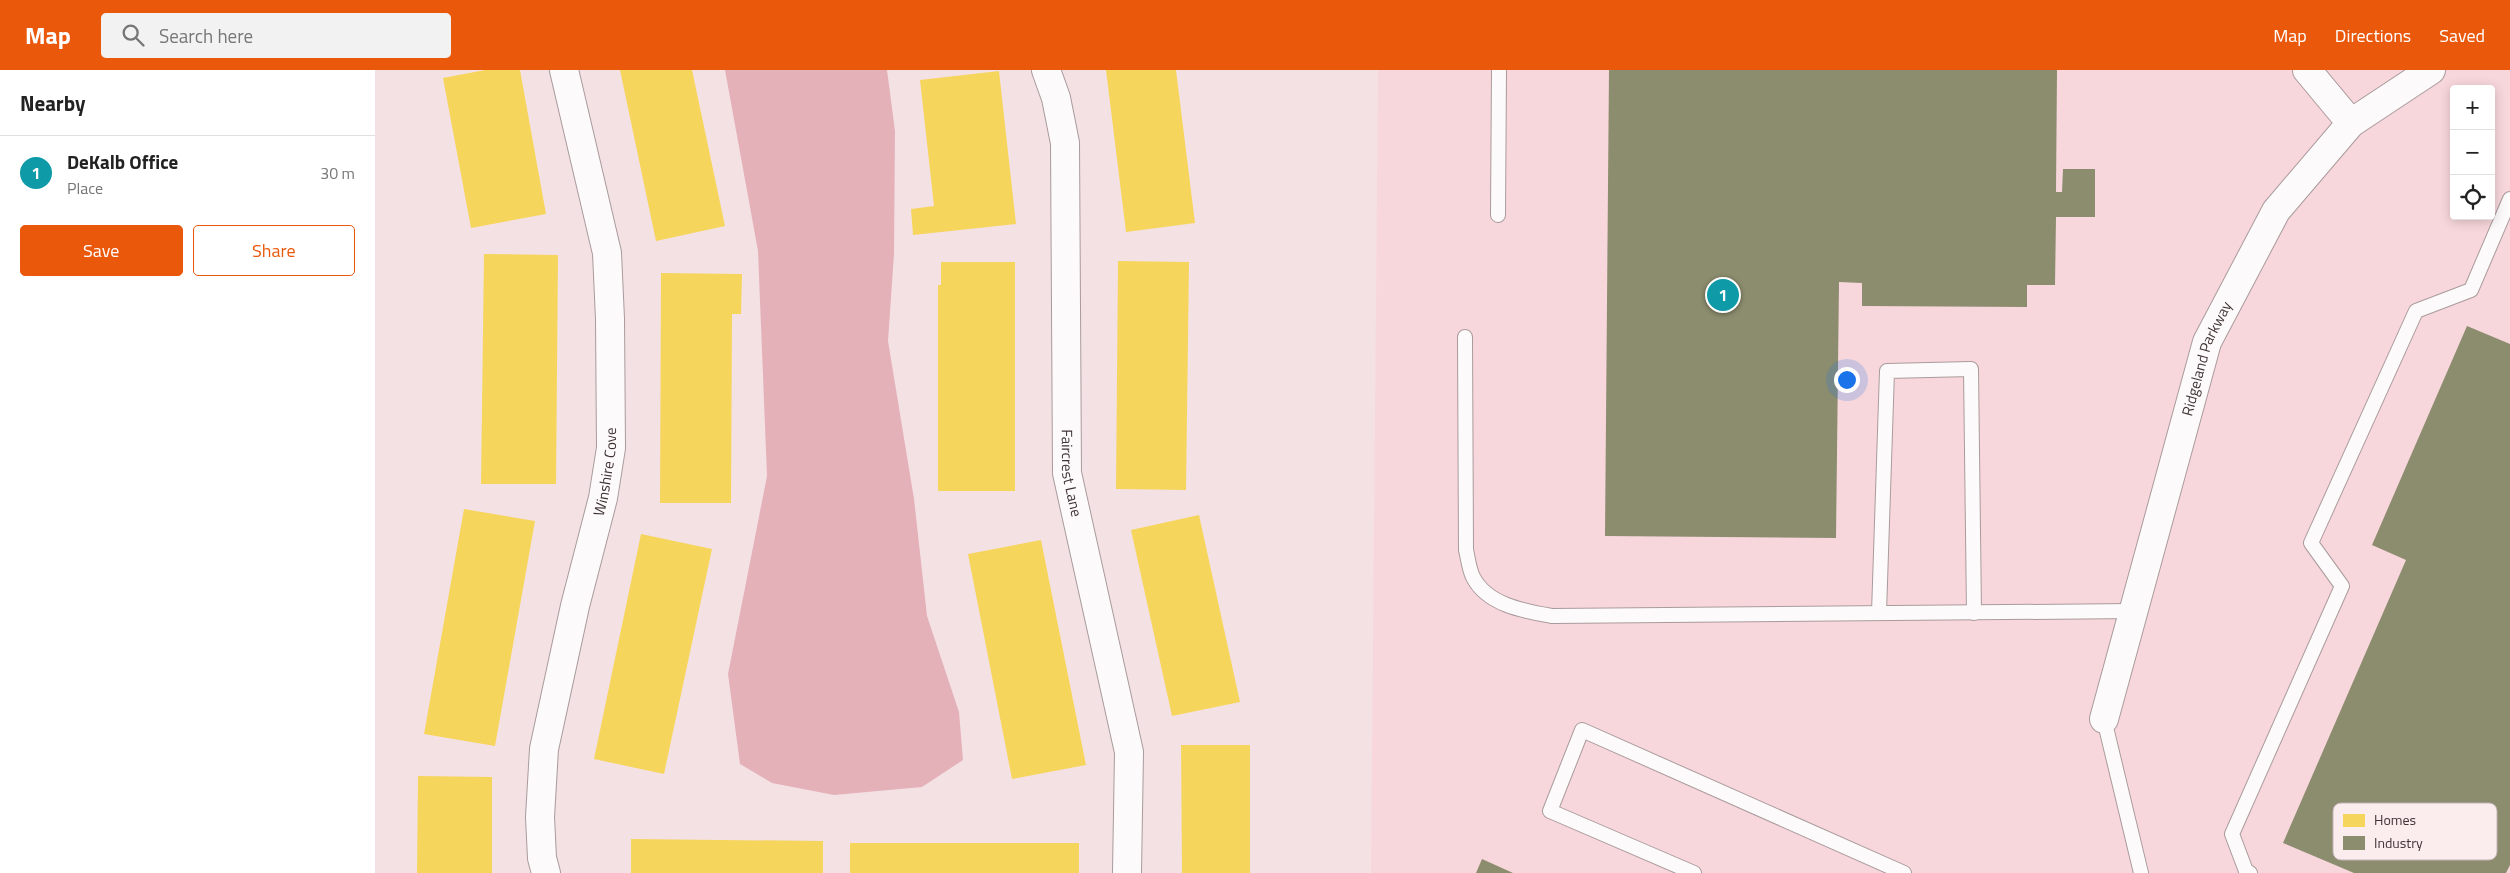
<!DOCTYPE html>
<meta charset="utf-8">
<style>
:root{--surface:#fff;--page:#f2f2f2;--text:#222;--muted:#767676;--line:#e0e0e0;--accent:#ea580c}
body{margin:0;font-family:"Titillium Web",sans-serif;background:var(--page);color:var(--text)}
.controls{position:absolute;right:15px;top:15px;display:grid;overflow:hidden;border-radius:5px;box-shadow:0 2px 12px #0003}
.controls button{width:45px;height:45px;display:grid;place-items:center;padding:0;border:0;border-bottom:1px solid var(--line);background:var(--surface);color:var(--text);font:25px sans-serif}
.you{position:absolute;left:1471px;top:309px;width:18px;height:18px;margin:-12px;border:4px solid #fff;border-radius:50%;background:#1a73e8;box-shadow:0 0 0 8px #1a73e833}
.badge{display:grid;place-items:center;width:32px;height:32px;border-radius:50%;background:var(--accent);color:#fff;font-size:16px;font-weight:700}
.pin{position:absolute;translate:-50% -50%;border:2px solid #fff;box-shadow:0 1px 5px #0006}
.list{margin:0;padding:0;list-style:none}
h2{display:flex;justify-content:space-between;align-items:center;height:65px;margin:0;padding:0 20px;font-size:21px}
h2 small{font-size:16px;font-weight:400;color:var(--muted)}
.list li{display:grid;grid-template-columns:32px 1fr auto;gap:15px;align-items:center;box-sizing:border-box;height:75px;padding:0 20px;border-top:1px solid var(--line)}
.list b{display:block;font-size:19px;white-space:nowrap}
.list p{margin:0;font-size:16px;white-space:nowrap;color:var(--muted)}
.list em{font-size:16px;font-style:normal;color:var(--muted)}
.actions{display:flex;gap:10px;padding:15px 20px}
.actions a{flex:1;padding:11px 0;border:1px solid var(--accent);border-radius:5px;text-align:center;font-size:18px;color:var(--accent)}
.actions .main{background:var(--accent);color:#fff}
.icon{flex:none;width:28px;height:28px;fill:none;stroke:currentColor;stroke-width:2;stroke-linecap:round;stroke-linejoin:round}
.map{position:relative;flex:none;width:2135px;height:803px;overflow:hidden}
header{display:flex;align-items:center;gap:30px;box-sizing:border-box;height:70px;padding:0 25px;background:var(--accent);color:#fff}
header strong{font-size:24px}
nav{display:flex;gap:28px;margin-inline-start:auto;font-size:18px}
.search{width:350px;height:45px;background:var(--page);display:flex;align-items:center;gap:12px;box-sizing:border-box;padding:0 18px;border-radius:5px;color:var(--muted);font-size:19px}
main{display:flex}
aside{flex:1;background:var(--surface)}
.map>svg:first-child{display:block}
.built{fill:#f8d7dc;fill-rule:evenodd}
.forest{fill:#e4b1b9}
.homes{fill:#f6d55c}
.industry{fill:#8c8c6e}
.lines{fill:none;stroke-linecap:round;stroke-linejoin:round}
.lane-casing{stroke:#a99b9c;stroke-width:16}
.street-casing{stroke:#a99b9c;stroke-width:30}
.lane{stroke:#fdfafb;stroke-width:14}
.street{stroke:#fdfafb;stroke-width:28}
.labels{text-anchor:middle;stroke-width:5;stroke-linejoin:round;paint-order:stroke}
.street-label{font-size:15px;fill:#403335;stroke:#fbecee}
.key{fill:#fbecee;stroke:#c3b4b6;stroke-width:1}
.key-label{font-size:14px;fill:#403335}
</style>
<header>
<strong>Map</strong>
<div class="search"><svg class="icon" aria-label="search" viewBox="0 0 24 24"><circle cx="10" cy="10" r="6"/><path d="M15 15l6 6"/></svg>Search here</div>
<nav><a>Map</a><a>Directions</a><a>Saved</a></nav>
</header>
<main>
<aside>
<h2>Nearby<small></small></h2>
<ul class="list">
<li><span class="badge" style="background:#0f9aa8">1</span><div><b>DeKalb Office</b><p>Place</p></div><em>30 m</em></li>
</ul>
<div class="actions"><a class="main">Save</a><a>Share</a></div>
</aside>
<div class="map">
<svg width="2135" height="803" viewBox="0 0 2135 803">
<rect width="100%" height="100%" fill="#f4e1e4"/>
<path class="built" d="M1003,0H2135V803H996ZM2079,19H2116V146H2079Z"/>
<path class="forest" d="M350,0H512L520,61L519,184L513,271L539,429L552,546L584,642L588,690L547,717L459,725L397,713L365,694L353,604L392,406L383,181Z"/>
<g class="homes">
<path d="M110,0H145L171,144L96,158L68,8Z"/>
<path d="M245,0H317L350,156L281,171Z"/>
<path d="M731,0H801L820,153L751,162Z"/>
<path d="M624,1L641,154L538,165L536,139L559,136L545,10Z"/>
<path d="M109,184L183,185L181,414H106Z"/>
<path d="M743,191L814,192L811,420L741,419Z"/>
<path d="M566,192H640V421H563V215H566Z"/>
<path d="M286,203L367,204L366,244H357L356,433H285Z"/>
<path d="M89,439L160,451L120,676L49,664Z"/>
<path d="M824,445L865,632L797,646L756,460Z"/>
<path d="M266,464L337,479L289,704L219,689Z"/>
<path d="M666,470L711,695L637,709L593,484Z"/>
<path d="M806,675H875V803H807Z"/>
<path d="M43,706L117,707V803H42Z"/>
<path d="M256,769L448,771V803H256Z"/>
<rect x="475" y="773" width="229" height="30"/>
</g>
<g class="industry">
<path d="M1234,0H1682L1681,122H1687L1688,99H1720V147H1681L1680,215H1652V237L1487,236V213L1464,212L1461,468L1230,466Z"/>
<path d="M2092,256L2135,274V795L2131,803H1979L1908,773L2031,490L1997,475Z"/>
<path d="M1107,789L1138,803H1101Z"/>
</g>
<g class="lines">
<g class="lane-casing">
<g id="lane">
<path d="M1123,145L1124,0"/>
<path d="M1090,267L1091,480C1093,488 1094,499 1098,507C1112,535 1149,541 1177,546L1759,541"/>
<path d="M1504,543L1512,301L1596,299L1599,543"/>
<path d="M1729,649L1766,803"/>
<path d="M1319,803L1175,741L1207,660L1529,803"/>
<path d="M1875,803L1871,801L1857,764L1967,516L1936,473L2041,241L2096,220L2135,129"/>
</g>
</g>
<g class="street-casing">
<g id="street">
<path id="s1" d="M671,0L681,28L690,73L692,403L754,682L752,803"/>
<path d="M1932,0L1976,53"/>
<path id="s2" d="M1729,649L1832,272L1901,141L1976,53L2056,0"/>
<path id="s3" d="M171,803L167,788L165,747L169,679L200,536L228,428L236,378L235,249L232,183L189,0"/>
</g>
</g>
<use href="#lane" class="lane"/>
<use href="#street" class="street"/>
</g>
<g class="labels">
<g class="street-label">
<text dy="5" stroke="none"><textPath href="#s2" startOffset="375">Ridgeland Parkway</textPath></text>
<text dy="5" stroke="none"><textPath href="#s3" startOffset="409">Winshire Cove</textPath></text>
<text dy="5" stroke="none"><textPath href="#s1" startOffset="406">Faircrest Lane</textPath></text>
</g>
</g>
<rect x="1958" y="733" width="164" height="57" rx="8" class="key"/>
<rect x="1968" y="744" width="22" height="13" fill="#f6d55c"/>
<rect x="1968" y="766" width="22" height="14" fill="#8c8c6e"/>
<g class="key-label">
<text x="1999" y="755">Homes</text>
<text x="1999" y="778">Industry</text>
</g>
</svg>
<div class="controls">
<button>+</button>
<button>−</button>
<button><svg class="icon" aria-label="locate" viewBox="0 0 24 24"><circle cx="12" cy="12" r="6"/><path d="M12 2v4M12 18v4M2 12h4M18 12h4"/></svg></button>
</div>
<div class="you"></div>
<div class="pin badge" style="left:1348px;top:225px;background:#0f9aa8">1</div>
</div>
</main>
